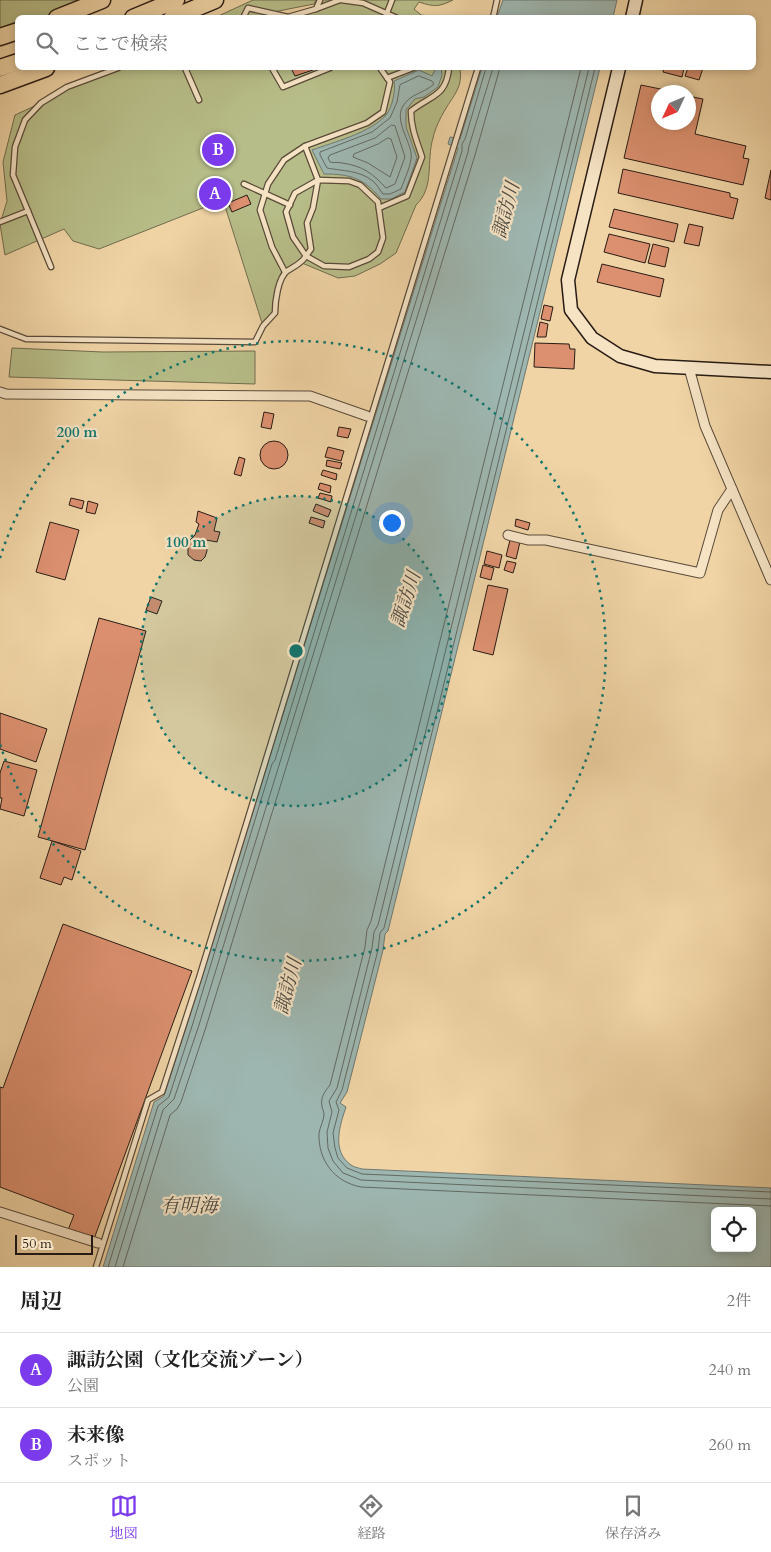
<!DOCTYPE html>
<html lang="ja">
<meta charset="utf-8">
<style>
:root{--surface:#fff;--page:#f2f2f2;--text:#222;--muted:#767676;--line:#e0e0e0;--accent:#7c3aed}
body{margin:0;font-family:Cardo,"Noto Serif JP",serif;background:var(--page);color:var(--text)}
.controls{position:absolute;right:15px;bottom:15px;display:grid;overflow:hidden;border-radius:8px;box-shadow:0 2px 8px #0003}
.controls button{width:45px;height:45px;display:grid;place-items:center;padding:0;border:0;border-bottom:1px solid var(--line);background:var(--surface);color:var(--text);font:25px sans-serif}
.compass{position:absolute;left:651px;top:85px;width:45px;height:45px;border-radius:50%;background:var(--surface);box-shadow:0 2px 8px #0003;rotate:226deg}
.scale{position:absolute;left:15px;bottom:12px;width:78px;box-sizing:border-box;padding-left:5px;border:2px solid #281c15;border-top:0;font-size:14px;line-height:18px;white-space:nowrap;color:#281c15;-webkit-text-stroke:4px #f5e3c4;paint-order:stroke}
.you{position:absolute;left:391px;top:522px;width:18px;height:18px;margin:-12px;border:4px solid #fff;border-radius:50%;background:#1a73e8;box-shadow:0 0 0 8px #1a73e833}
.badge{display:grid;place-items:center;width:32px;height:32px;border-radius:50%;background:var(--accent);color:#fff;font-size:16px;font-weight:700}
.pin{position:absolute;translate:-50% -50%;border:2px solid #fff;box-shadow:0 1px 5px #0006}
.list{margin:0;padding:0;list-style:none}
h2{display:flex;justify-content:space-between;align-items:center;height:65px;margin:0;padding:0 20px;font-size:21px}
h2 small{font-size:16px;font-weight:400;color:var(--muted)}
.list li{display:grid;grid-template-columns:32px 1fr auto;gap:15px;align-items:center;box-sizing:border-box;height:75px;padding:0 20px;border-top:1px solid var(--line)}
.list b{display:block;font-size:19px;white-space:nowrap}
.list p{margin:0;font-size:16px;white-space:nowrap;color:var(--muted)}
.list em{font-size:16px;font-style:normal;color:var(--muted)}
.icon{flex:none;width:28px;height:28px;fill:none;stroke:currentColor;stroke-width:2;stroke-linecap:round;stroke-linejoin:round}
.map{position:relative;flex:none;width:771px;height:1267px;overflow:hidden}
.search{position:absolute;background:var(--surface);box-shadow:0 2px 8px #0003;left:15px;right:15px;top:15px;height:55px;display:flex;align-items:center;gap:12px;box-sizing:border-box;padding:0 18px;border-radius:8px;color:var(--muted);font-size:19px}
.sheet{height:215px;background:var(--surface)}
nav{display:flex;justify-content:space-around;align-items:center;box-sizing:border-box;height:70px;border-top:1px solid var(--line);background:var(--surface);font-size:14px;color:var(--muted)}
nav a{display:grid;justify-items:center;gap:2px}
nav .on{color:var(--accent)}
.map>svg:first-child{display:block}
.green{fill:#b7bd88;stroke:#706c4e}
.water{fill:#9db6b0;stroke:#6e7872;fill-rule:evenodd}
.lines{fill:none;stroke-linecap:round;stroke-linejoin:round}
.shore{stroke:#626962;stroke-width:1}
.building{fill:#dc906f;stroke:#281c15}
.lane-casing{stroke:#5a4a39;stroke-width:7}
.street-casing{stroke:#5a4a39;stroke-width:11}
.secondary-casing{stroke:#281c15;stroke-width:15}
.highway-casing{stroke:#281c15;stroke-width:19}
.lane{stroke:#f5e3c4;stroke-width:4.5}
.street{stroke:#f5e3c4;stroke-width:9}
.secondary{stroke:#f5e3c4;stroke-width:12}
.highway{stroke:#f0d4a5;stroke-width:16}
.ring{fill:none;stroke:#0f766e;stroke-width:2.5;stroke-dasharray:2.5 5}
.labels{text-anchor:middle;stroke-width:4.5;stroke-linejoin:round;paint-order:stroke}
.water-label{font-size:19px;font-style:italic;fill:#4b4a44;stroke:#f5e3c4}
.centre{fill:#0f766e;stroke:#f5e3c4;stroke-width:2.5}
.ring-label{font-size:15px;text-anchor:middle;font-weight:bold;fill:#0f766e;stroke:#f5e3c4;stroke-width:4.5;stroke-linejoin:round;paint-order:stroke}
</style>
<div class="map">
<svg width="771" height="1267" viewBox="0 0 771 1267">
<rect width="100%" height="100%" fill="#f0d4a5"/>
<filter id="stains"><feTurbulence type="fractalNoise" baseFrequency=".004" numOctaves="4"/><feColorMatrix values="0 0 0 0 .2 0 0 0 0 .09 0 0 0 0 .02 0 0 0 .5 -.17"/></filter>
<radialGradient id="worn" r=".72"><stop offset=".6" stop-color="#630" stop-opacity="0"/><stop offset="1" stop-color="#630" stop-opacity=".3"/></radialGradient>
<g class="green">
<path d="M0,0H96L47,17L18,18L17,28L0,34Z"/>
<path d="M253,0H316L314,4L268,13L288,17L316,9L320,0H453C439,7 434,7 419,2L414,9L421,15L436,17L214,18Z"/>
<path d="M117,68H460C463,88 454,94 445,110C440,118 435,129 433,138C426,161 435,187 416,205L396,253L380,264L355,276L338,278L302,263L285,272L275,297V313L263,326L223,200L99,249L73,241L64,229L5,255L0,224L7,201L3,162L15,115L41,103L67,87Z"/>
<path d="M12,348L103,352L255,351V384L9,377Z"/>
</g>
<g class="water">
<path d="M503,0H617L613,17H497Z"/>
<path d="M436,68H441L442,75L438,87L424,97L415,99L406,110V127L417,158L405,192L391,199H381C363,178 351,174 324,174L312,150C334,142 370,133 386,115C392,108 396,90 394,81L419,70L432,76Z"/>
<path d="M482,68H600L388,931L385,934L383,950L347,1092L340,1103L346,1107C340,1125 331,1151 351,1165C353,1167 359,1168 362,1169L771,1188V1267H103L154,1102L164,1096L188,1021L458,148L448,144L450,137L460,139ZM715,1211H752V1248H715Z"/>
</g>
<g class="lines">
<g class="shore">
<path d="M581,68L371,921L367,930L365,947L330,1085C325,1091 320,1098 322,1106C322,1109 324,1111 324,1114C324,1120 320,1127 319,1133C318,1160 334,1182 361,1187L771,1206"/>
<path d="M589,68L378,925L374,932L372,948L337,1088L329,1101L332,1112L327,1132L328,1148L333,1161L343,1173L361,1180L771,1199"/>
<path d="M595,68L384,928L380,933L378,950L342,1090L336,1102L339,1110L333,1133L335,1148L338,1158L347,1168L362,1174L771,1192"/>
<path d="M419,76L432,81L434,84C423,94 411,93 403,106C393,122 414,145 411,159C410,168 404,180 401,189L390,194H383C380,190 377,185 373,181C359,170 342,171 327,168L320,155V152L372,132L390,118L397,102L400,85Z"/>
<path d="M392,125L395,126L405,157L395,184L386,188C372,173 363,166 342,163C338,162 334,163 330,162L328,158L330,155L375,138Z"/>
<path d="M388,138L391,139L397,157L390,177L368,163L353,157L354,154L378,144Z"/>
<path d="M108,1267L158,1106L169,1097L193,1023L272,764L275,760L462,151V144L465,139L486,68"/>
<path d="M115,1267L163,1110L174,1099L199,1025L468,152L469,146L493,68"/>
<path d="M123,1267L170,1115L177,1109L181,1102L206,1027L475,155L500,68"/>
</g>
</g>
<g class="building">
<path d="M291,68H312L313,70L295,76Z"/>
<path d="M664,68H684L682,77L663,72Z"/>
<path d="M688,68H703L699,80L685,76Z"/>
<path d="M641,85L675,92H658V122H688V96L703,99L695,134L746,146L743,158L749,159L743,185L624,158Z"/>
<path d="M623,169L730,193V197L738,199L733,219L618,193Z"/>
<path d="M771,170V200L765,198Z"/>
<path d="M247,195L251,204L232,212L228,203Z"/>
<path d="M614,209L678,224L674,242L609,227Z"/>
<path d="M689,224L703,227L699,246L684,243Z"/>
<path d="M609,234L650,244L645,263L604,252Z"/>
<path d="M653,244L669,248L665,267L648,263Z"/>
<path d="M602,264L664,279L660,297L597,282Z"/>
<path d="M544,305L553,307L550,321L541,319Z"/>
<path d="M540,322L548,324L546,337H537Z"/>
<path d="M535,343L569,344L570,349H575L574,369L534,367Z"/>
<path d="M264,412L274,414L271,429L261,427Z"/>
<path d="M339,427L351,429L348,438L337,436Z"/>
<circle cx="274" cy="455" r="14"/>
<path d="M328,447L344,451L341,461L325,457Z"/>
<path d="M239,457L245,459L241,476L234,474Z"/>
<path d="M327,460L342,463L340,469L326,466Z"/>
<path d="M323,470L337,474L336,480L321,475Z"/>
<path d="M320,483L331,486L330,493L318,489Z"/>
<path d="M320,493L332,496L331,502L318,498Z"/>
<path d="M71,498L84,501L82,509L69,505Z"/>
<path d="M88,501L98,504L95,514L86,512Z"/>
<path d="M316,504L331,510L328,517L313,511Z"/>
<path d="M198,511L217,518L214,531L220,532L217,542L206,540L207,551L205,557L201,561L194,560L188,555V542L195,535L199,524L196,522Z"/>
<path d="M311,517L325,521L323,528L309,523Z"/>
<path d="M516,519L530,523L528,530L515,526Z"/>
<path d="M50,522L79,530L65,580L36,572Z"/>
<path d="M510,540L520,542L516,559L506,556Z"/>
<path d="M487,551L502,555L499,568L484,564Z"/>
<path d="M507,561L516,563L513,573L504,570Z"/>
<path d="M483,565L494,568L491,580L480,577Z"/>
<path d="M488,585L508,589L493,655L473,650Z"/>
<path d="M151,597L162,601L157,614L146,610Z"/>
<path d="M99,618L146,631L85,850L38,837Z"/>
<path d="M0,713L47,729L36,762L0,749Z"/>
<path d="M4,761L37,770L24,816L0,809L2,798H0V773Z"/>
<path d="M52,841L81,851L72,880L64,877L61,885L40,878Z"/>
<path d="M63,924L192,971L94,1239L68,1230L74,1215L0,1187V1087L3,1088Z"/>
</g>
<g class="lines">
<g class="lane-casing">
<g id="lane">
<path d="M341,0L363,3L397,18"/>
<path d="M316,9L340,0"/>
<path d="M243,18L248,8L288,17L316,9L320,0"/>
<path d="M385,18L392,0"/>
<path d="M493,18L497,0"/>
<path d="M185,68L199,100"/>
<path d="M272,68L283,87L330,68"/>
<path d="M387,78L413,68"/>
<path d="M318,180L349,181L360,185L378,202L383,238L378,252L369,259L349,267L324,266L306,256L311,249L307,223L313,208Z"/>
<path d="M244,184L290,205"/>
<path d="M379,208L407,196L422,157C417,141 411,129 411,111C431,95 446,97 449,68"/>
<path d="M28,211L51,267"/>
<path d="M0,222L28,211L13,175L15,147L25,120L41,103L67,87L118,68"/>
<path d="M285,272L272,247L260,210L268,184L284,160L305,146"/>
<path d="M0,329L26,339L255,342L263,326L275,313C275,302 278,278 287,271C295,266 301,264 306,256L293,237L286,212L295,193L318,180L305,146L367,123L383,112L390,82L380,68"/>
<path d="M96,1267L148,1100L162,1092L199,978L478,68"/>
</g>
</g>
<g class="street-casing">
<g id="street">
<path d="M689,368L705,426L771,580"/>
<path d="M0,392L6,394L310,396L367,416"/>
<path d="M508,535L528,540H546L700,573L718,510L732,489"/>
<path d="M0,1212L98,1243"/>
</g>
</g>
<g class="secondary-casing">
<g id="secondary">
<path d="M632,18L636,0"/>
<path d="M619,68L568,280L571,310L592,338L620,356L655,366L771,372"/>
</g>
</g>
<g class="highway-casing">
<g id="highway">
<path d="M57,18L102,0"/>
<path d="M133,18L176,0"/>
<path d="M172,18L215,0"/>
<path d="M0,37L18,31"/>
<path d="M0,68L18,62"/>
<path d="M0,85L46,68"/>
</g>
</g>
<use href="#lane" class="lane"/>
<use href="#street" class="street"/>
<use href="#secondary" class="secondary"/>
<use href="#highway" class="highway"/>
</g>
<circle cx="296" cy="651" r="155" fill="#0f766e" fill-opacity=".12"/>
<g class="ring">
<circle cx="296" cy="651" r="155"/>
<path d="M0 558A310 310 0 1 1 0 744"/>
</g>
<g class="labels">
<g class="water-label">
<text transform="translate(505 210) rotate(-75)" y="7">諏訪川</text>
<text transform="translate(405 599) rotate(-72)" y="7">諏訪川</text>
<text transform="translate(287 986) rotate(-75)" y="7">諏訪川</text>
<text x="189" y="1212">有明海</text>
</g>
</g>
<circle cx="296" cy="651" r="8" class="centre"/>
<g class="ring-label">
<text x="77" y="437">200 m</text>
<text x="186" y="547">100 m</text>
</g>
<rect width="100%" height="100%" filter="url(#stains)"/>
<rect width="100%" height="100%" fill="url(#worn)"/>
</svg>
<div class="controls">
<button><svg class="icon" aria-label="locate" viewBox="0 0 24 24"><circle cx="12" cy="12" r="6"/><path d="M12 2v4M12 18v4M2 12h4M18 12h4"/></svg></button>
</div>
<svg class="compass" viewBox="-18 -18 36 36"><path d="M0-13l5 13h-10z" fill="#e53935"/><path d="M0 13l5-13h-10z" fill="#767676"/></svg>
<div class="scale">50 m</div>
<div class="you"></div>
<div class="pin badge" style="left:215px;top:194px">A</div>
<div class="pin badge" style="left:218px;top:150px">B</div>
<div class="search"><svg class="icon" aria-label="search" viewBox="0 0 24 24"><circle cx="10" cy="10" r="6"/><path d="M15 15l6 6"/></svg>ここで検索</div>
</div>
<section class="sheet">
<h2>周辺<small>2件</small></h2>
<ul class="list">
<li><span class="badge">A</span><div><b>諏訪公園（文化交流ゾーン）</b><p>公園</p></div><em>240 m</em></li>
<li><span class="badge">B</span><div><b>未来像</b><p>スポット</p></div><em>260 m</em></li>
</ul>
</section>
<nav>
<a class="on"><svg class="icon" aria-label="map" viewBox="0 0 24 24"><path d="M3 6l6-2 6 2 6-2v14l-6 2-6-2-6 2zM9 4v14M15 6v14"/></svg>地図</a>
<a><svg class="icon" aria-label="directions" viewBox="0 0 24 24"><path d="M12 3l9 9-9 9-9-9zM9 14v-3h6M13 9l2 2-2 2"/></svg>経路</a>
<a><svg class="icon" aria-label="saved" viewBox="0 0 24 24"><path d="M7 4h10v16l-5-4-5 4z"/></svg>保存済み</a>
</nav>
